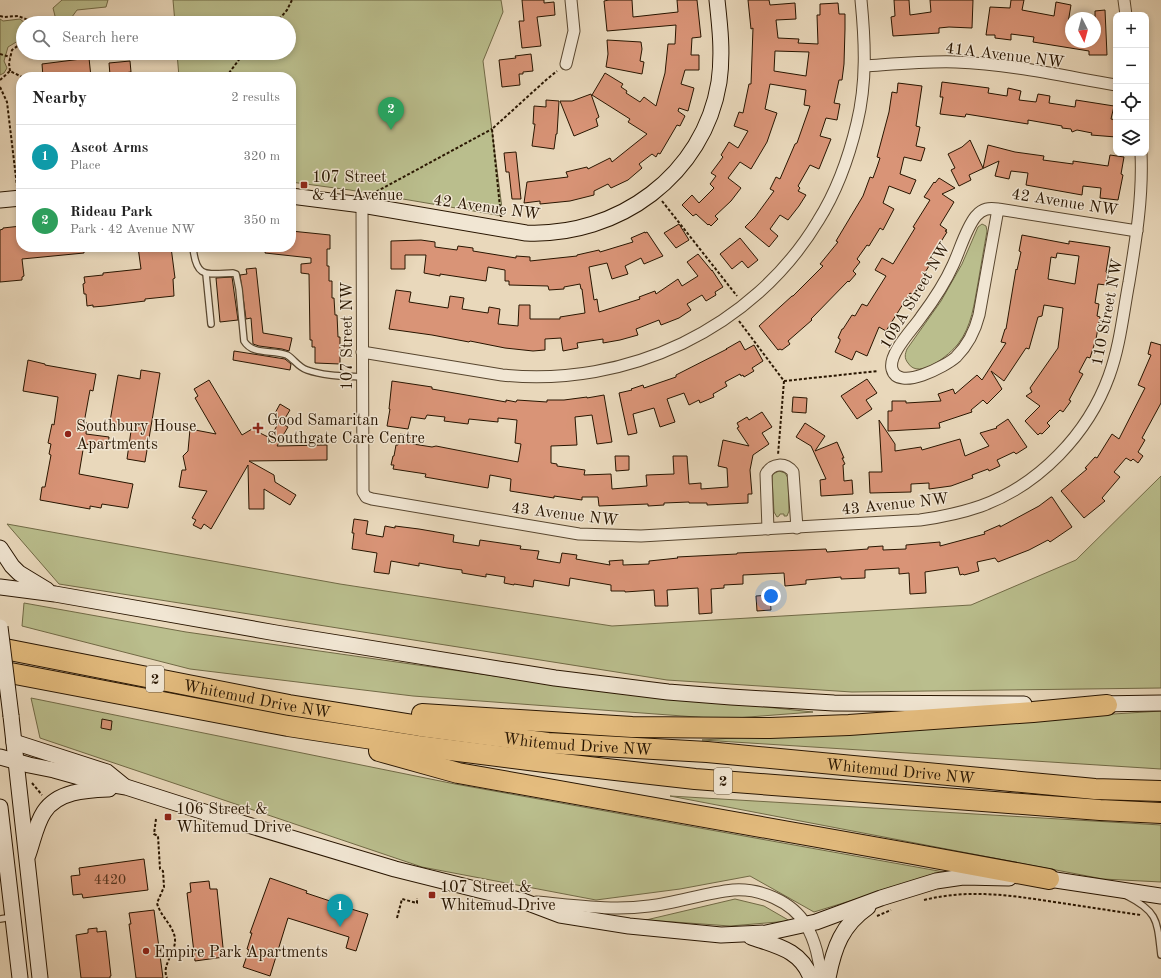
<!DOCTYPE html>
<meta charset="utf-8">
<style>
:root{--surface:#fff;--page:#f6f6f6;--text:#222;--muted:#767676;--line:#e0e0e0;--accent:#8f2418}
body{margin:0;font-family:"Old Standard TT",serif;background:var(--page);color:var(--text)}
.controls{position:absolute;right:12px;top:12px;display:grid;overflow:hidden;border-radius:8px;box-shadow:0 2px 6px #0003}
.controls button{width:36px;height:36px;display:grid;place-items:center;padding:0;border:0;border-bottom:1px solid var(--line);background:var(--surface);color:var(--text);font:20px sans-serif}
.compass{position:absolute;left:1065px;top:12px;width:36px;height:36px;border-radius:50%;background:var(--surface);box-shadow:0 2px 6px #0003;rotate:174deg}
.you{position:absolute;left:771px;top:596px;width:14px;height:14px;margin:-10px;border:3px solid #fff;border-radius:50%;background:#1a73e8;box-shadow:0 0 0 6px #1a73e833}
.badge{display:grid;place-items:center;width:26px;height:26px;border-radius:50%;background:var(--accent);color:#fff;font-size:13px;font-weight:700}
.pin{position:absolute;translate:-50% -33px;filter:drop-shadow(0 1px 2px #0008)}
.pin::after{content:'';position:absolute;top:21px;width:14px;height:12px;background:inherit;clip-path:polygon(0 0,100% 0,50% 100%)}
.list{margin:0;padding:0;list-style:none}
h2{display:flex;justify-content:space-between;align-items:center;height:52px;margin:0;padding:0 16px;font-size:17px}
h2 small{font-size:13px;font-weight:400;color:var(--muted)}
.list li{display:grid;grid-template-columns:26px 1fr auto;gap:12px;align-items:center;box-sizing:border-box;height:64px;padding:0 16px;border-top:1px solid var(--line)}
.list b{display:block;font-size:15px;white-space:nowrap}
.list p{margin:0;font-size:13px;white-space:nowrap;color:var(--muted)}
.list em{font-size:13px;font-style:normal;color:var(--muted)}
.icon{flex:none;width:22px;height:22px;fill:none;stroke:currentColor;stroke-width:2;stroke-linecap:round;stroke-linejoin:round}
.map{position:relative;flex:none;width:1161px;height:978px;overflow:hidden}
.search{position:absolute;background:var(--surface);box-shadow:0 2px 6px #0003;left:16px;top:16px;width:280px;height:44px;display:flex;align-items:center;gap:10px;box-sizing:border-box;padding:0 14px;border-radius:22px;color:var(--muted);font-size:15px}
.panel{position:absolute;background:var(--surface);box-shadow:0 2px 6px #0003;left:16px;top:72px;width:280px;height:180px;border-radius:16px}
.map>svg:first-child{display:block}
.green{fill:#babe8d;stroke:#716a46}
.building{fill:#d99477;stroke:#281500;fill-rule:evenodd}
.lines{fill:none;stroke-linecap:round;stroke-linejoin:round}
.lane-casing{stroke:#58462f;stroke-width:8}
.street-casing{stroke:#58462f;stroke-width:13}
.secondary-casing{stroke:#281500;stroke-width:17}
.highway-casing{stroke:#281500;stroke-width:22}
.path{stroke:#281500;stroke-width:2;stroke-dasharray:3 2;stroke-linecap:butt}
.lane{stroke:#f1e6d3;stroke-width:5.5}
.street{stroke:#f1e6d3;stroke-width:11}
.secondary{stroke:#f1e6d3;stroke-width:15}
.highway{stroke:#e4bc7e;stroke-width:20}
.secondary-bridge-casing{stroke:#281500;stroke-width:17;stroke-linecap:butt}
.secondary-bridge{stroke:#f1e6d3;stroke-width:15}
.poi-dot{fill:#8f2418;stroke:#f1e6d3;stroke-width:1.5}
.labels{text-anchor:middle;stroke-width:3;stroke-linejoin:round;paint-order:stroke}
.number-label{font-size:14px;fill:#54351e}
.shield{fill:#f1e6d3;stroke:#64543f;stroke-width:1}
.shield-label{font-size:15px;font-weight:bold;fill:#281500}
.street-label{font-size:16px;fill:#281500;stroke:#f1e6d3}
.poi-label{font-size:16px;fill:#281500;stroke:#f1e6d3;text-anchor:start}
</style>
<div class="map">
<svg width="1161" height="978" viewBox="0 0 1161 978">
<rect width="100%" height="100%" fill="#e9d8bb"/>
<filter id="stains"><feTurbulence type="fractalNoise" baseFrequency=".005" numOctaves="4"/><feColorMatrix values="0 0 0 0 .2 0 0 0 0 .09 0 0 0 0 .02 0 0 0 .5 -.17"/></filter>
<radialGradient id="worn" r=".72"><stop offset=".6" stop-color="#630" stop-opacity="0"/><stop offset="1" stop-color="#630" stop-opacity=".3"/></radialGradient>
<g class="green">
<path d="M62,0H108L106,7L77,10L69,21L56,20L53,8Z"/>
<path d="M173,0H501L503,12L483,61L503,216L350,190L291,182V77H179L177,53H289V23H175Z"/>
<path d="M0,19L3,21L20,19L25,23H23V38L8,47L4,61L7,68L4,73L0,75Z"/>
<path d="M982,224L986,226L987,231C984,248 981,265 978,283C974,304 972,326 958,344C950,354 919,381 908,363C904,358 905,354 907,349L941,301L962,264L978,227Z"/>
<path d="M779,471L785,473L788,478L789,511L787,516H784V514H780L779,516L777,517L774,512L772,477L773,474Z"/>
<path d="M1161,476V688L852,692L667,680L59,584L7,524L340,584L612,626L971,605L1076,560Z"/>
<path d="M24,603L186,632L558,685L813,712L723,719L413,696L190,669L22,626Z"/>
<path d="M31,698L455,784L944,872L814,912L750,876L680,889L596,900L422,867L40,738Z"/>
<path d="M1161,711V769L702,740Z"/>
<path d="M670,796L1161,825V882L1103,879Z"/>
<path d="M735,899L764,906L790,921L730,926L646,920Z"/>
</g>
<g class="building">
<path d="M522,0H544V3L554,2L555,15L537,17L541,46L522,48L519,21H524Z"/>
<path d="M609,0H632L633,17L678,12L677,0H697L701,37L692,38L691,55H699V70H685L681,84L694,88L688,111L679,108L678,111L685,116L680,126L677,125L660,154L658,153L656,157L652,154L639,164L642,168L628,180L611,188L608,184L594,191V195L570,201L540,204V201L524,203L527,182L568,177L566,172L587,167L588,169L610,158L612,162L647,134L628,122L630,119L592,95L605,73L623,84L621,87L627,91L626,93L640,102L644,97L656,106L665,73L668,44H675L676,25L607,31L604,1Z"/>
<path d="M748,0H769L770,5L795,3L796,19L776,20L778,38L799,39L798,43L818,44L817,15H820V4L838,3L839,14H845V29L844,64L842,80H839L834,103L840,104L837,120L826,118L820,136L831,139L819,169L810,165L798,186L800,188L798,191L806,195L799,206L788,220L780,215L770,229L778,236L769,247L745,227L755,217L774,191L770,189L776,177L780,179L795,144L797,143L810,106L804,105L806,90L770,84L765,109L777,113L767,142L751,169L740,162L728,178L741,188L731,201L715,216L718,219L711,226L709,224L708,225L696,214L693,216L682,205L692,195L699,203L714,188L710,184L716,176L711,173L723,157L721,155L729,142L738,148L748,131L734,126L739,112L743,113L749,84H751L753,28L751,29ZM775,51L809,52L806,76L774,71Z"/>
<path d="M894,0H909L910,15L931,12L930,0H973L972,28L949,27L939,28V33L893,36L891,17L895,16Z"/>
<path d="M1011,0H1024L1022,10L1054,16L1056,2L1071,5L1068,23H1071V42H1095V11L1105,10L1107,55H1089V51L1033,42L1034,37L1011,34V40L995,38V35H986L990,7L1010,8Z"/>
<path d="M607,40L641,42L642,49L640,61L644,62L642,74L606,67L608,54Z"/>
<path d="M531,54L533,71L523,72V74H519L520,85L502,87L499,60L516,58L515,56Z"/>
<path d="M89,58L91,77H43L42,64Z"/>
<path d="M130,61L131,72L110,75L109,63Z"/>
<path d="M942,82L989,88L988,93L1007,96L1008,88L1021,91L1019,100L1036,102L1038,94L1050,96L1049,103L1075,107L1076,100L1114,106L1111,119L1116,120V137L1091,135L1092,133L1077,130L1072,132L1071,129L1062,128V126L1028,120V124L966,114L965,117L940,114L943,97H940Z"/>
<path d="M898,83L922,86L916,126L920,127L916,146L925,148L921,161L904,157L900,174L916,180L910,194L889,186L883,203L894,209L883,230L880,228L869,246L867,245L857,259L860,262L853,271L856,274L849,282L848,281L811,319L812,320L788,341L790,344L782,350L780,349L778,350L759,326L792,296H793L823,266L820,264L838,242L836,241L863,196L870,177L873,178L877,167L880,158L877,157L889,112L892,92L897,93Z"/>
<path d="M591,94L599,117L596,119L598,126L574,136L560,101H572Z"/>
<path d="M546,100L559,101L557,134H556L554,149L532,146L535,124H533L534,106L546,107Z"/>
<path d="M970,140L983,168L988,145L1015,152L1044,156L1043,160L1073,164V161L1108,166L1110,155L1124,157L1121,174L1123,175L1118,200L1100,198L1101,188L1083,186L1082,195L1026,185L1028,173L1011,171L1009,179L995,176L999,161L969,175L971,180L959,186L951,170L955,168L948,154L962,147Z"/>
<path d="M516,152L521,199H512L509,172H506L504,153Z"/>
<path d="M939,178L955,188L942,194L954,202L940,225L947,230L945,231L947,232L932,256L934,258L924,274L925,275L913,295L910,293L886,331L879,327L867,356L856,351L852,360L835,352L840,341V339L838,338L842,329H843L852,315L855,316L862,304L867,306L886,276L875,270L882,258L893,264L915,228L913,227L930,200L924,197L934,182L935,183Z"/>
<path d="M679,224L689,240L676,248L664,233Z"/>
<path d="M21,226V247H84V253L22,259L24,276L22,277V280L0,282V230L3,229V228Z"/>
<path d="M291,231L330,235V249H327V266H329V281H332V298H334L335,315H337L338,337H340V364L315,363V347H312V340H310L309,274L301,273V264L311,263V258L265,253L266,247H291Z"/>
<path d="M645,232V233L647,232L663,256L644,264L641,258L625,266L628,274L612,279L607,263L589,267L594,300L597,299L599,312L640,299L639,297L655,291L656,294L678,279L682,286L698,276L687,262L698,254L712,271V270L723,287L715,292L716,295L706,301L702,295L687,304L691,310L679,318L661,325L659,320L636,329L638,335L620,340L603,343V339L577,343L578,348L563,351L561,338L545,339V350L533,351L505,348L470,341L469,342L432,335L389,329L396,290L411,292L409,302L448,308L450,296L464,298L462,309L488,313L489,307L500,309L498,324L518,326L519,305H530V319H560V317L585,313L582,289H581L580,284L564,287V289L549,290L548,286L509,285V281H505V270L488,267L486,281L440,274V276L424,273L426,255H405V269H391V241L421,240L435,242V247L457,250L458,246L473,248V251L516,258V256L530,257V261L577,256V255L599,250L600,252L633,242L631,238Z"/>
<path d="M1022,235L1069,244V241L1110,247L1106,272L1107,273L1106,285L1098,284L1095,303L1099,304L1097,316L1100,317L1096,339L1090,358L1087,357L1079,372L1083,374L1069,400L1071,401L1063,412L1060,410L1047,423L1050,426L1042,434L1040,433L1038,435L1025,421L1040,406L1026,396L1032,392L1030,388L1058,348L1063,308L1044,305L1042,316L1038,317L1029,349L1026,348L1004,381L991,371L1002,389L987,404L983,400L971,410L972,412L939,423L940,428L888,431V411H892V401H906V403L941,401L938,394L953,389L955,394L977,375L982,380L1006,343L1001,342L1005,329H1006L1016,269L1017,270L1021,252L1019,251ZM1057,253L1079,256L1075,284L1048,279L1051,257L1056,258Z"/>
<path d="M740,238L758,260L748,268L742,261L732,269L720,254Z"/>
<path d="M138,247H171L175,278L173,279L174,296L145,299V301L105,306L93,307V305L87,306L86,294H84L83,284L85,283L84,277L103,275V273L141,269Z"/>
<path d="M256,268L263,333L292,338L289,351L282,349L259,346L253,344L251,318L246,319L240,275L247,274L246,269Z"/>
<path d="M232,277L238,320L220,322L216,278Z"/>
<path d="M740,341L745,350L754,345L763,361L752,368L754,371L744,377L743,375L741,376L740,374L725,382L727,386L713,394L714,397L700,403L699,400L689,405L684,393L667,399L675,422L660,427L654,408L633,414L637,433L628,435L619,393L632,390L631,389L643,385L644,388L676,377V375L727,349H726Z"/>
<path d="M1151,342L1161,345V403L1142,438L1145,440L1138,452L1143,456L1138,463L1133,459L1131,461L1126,458L1114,472L1120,477L1102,498L1105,501L1084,518L1061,491L1087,469L1085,468L1095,457L1097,458L1112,434L1119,439L1145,388L1138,385L1151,355L1148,354Z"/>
<path d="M234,351L285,359L291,364L290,370L233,360Z"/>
<path d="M28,360L45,364V365L96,374L93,391L90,390L84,423H87L86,434L109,437L108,447L84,444L79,474L133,484L128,508L102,504L101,508L90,506V509L40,500L42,487H45L51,455L49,454L51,444L48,443L52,424L54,425L58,397L23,391Z"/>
<path d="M141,370L160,373L145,462L127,459L131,431L109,427L118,375L140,379Z"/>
<path d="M867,379L877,393L866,400L872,409L857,419L841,396Z"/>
<path d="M209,380L242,435L252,429L270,438L279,422L288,427L277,446L327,445V460L249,461L274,475L275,482L296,495L290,505L264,489V509H249L248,465L211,529L204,524L201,529L193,525L196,520L192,518L207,491L179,487L182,470H186L183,456L188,451L190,429L216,434L195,398L198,396L194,389Z"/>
<path d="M392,381L432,387V389L506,402V400L516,402L517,400L547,402V400H564L587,397V398L604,395L612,442L597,444L592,415L575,417L577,445L551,446V463L557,464V466L585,470L584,475L611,474L612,489L647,486L646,475L674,474L673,456H687L689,484L701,483V489L728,487L727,468L718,466L723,440L749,446L737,428L739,427L737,423L747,417L749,420L762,412L772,427L762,433L769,444L753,455L750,470L752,494H748V503L707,505V503H689V502L664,503V505L648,506V504L599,506L598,497H582V500L554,496V498L510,491L511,479L490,475L488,488L425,477L426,474L393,469L394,465H391L393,456H394L396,445H398L400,434L414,436L413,444L432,447L436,446L518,462L521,444L515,443L517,420L498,418V422L469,419L468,424L444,421L445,417L427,415L425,419L411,417L408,429L387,426L390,409H389Z"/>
<path d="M793,397L807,398L806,413L792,412Z"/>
<path d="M280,404L290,410L284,420L274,415Z"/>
<path d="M1008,419L1027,447L1016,454L1014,452L997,460L1000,466L989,471L988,469L972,475L973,478L951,486L929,489V483L911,484V492L870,493L869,472H882L879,420L895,444V451L921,447L922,450L960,439L965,456L989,446L980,433L997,428L996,427Z"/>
<path d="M805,423L825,436L815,451L837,442L844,458H842L845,464L843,465L844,481L852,480L853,494L821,496L820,480L826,479L811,446L796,437Z"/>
<path d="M615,456H629V470L616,471Z"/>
<path d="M1051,497H1052L1072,527L1050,542L1048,540L1029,550L998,562L995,558L977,562L979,571L964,575L963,574L960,575L958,567L925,572L926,593L910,594L909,573L899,574V568L865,570V578L841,579V577L806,580V584L785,586L784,573L743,575V584L724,585V588L711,589L712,613L699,614L698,588L667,590L668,606H655L654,590L625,592V591H611V585L570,578L569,586L534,580L533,587L514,584V585L504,583L505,577L486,574V577L462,573V570L447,568L419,563V566L391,561L389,574L374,572L377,553L352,549L354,533H352L354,519L368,521L366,534L383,537L385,526L395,528V526L419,529L454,535L453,542L479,546L480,540L521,546L520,549L539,551L537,559L560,563L562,553L577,555L576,559L610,565L609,561L623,560V565L649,564V561L678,558L677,557L737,554V553L826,549L827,552L868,549V547L883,546V550L906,549V545L940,542V546L985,534L984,532L1000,525V527L1039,506Z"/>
<path d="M770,595L771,610L757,611L756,596Z"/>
<path d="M102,719L112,721L111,730L101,728Z"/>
<path d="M144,859L148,890L83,898L82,894L73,895L71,876L80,875L79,868Z"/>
<path d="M270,878L307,891L306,893L330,901L331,899L342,903L341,906L368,914L356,951L346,948L349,937L288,918L270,976L243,967L249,950L247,949L252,933H250Z"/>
<path d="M209,881L210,889H217L224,957L195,961L187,893L191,892L190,883Z"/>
<path d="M154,910L163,978H136L129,924H131L129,913Z"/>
<path d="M97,928V932L106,931L111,976H110V978H81L76,935L88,933V929Z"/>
</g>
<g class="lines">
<g class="lane-casing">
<g id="lane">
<path d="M193,247C196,279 206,274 233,273L236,274L239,289L244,341C253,356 273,349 287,355C294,359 298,367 307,370C324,376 344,376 362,377"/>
<path d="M206,274L211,324"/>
<path d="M1127,896C1159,912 1157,922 1161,955"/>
<path d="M0,919L12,917"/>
</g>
</g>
<g class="street-casing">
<g id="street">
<path d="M1124,0L1126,15"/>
<path d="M566,64L574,31L571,0"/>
<path d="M865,66C895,64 926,61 956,62C1010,64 1063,76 1116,85"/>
<path d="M362,205L363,492L366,497L372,499L579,534L641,536L920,520C941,517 961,513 981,506C1039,485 1088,434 1109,376C1120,346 1123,314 1129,282C1136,239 1143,197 1141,153"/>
<path d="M998,209L979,315C975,331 968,345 956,357C946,366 898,392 892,369C888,354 913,329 921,317C933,301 945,283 953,265C960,250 966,228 976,216C983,208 989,208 998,209L1137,231"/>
<path d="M362,352L502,375C627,388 753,329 818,221C837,191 849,157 857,123C867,82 865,41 861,0"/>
<path d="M768,529L766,474C772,463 785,462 793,472L797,528"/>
<path d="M536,902C573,905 611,911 649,906C677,903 704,893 733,890C759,888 792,901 806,925C815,940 820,961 821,978"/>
</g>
</g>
<g class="secondary-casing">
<g id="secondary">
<path d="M291,196L362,205L526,233C618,237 704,175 719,82C723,54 720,27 717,0"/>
<path d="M0,200L21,198"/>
<path d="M0,548L12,566L19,573L47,590"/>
<path d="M0,587L55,594L276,633L555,678L668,692L731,697L834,703L1024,704"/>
<path d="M1096,704L1161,703"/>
<path d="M11,716L40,978"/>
<path d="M14,742L107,772L123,785"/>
<path d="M0,757L29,765L54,770L97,782L126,787L198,810L395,869L523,901L560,915L629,926L721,935L766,933L816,922L881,898L936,881L963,877L1009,878"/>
<path d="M0,807L20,978"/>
<path d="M28,855C33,841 36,824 44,812C58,791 86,790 109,789"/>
<path d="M1039,879H1049L1161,896"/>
<path d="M751,937C777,946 801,950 811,978"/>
<path d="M828,978C834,947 842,925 868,907"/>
</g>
</g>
<g class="highway-casing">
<g id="highway">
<path id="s1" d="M0,648L289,705L420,726L548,743L707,752L1095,789L1161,791"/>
<path d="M0,671L288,726L418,746L545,762L695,779L1100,810L1161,813"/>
<path d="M422,714L632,727L770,728L849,725L1033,712L1107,705"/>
<path d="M379,751L458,773L913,854L1049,879"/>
</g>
</g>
<g class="path">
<path d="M0,16L4,17L18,16L28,20L29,23"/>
<path d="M276,23L287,10L292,0"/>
<path d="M0,54L10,57"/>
<path d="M10,71L9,63L12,50L23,42"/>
<path d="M125,73V77"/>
<path d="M226,77L244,53"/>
<path d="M0,80L10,71L22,77"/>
<path d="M0,87L7,102L17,186"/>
<path d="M372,194L492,129"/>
<path d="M662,201L737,296"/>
<path d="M501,217L492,129L546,80L557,71"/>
<path d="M739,321L784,381L778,455"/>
<path d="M784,381L878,371"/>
<path d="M32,783L42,795"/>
<path d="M156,819L154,834L158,836L160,869L163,871L164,887L157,903C160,916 174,926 175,939C176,953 161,965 167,978"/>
<path d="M924,900C969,889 1009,895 1054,902C1083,906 1112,911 1141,915"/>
<path d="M877,916L891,910"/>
<path d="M397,918L402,899L417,903V898"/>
</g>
<use href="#lane" class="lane"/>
<use href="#street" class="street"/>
<use href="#secondary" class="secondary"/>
<use href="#highway" class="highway"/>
<g class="secondary-bridge-casing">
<path id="secondary-bridge" d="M0,627L11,716"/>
</g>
<use href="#secondary-bridge" class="secondary-bridge"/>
</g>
<g class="poi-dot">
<rect x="300" y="181" width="8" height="8" rx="2"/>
<path d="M256 422h4v4h4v4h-4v4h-4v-4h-4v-4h4z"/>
<circle cx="68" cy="434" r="4"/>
<rect x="164" y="813" width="8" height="8" rx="2"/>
<rect x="428" y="891" width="8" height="8" rx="2"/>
<circle cx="146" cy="951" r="4"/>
</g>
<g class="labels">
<g class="number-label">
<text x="110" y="884">4420</text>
</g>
<g class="shield">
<rect x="146" y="666" width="18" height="26" rx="3"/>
<rect x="714" y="768" width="18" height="26" rx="3"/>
</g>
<g class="shield-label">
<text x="155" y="684">2</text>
<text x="723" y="786">2</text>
</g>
<g class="street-label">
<text transform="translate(1005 54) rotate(7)" y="6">41A Avenue NW</text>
<text transform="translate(1065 201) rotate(9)" y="6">42 Avenue NW</text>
<text transform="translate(487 206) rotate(8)" y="6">42 Avenue NW</text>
<text transform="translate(914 295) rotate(-59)" y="6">109A Street NW</text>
<text transform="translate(1106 312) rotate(-79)" y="6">110 Street NW</text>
<text transform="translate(346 336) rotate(-90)" y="6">107 Street NW</text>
<text transform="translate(895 503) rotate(-6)" y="6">43 Avenue NW</text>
<text transform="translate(565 513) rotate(7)" y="6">43 Avenue NW</text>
<text dy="6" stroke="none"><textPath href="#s1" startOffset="262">Whitemud Drive NW</textPath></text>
<text dy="6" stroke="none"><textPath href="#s1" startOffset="586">Whitemud Drive NW</textPath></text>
<text dy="6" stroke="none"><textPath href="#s1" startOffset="910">Whitemud Drive NW</textPath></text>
</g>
<g class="poi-label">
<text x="312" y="182">107 Street<tspan x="312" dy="18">&amp; 41 Avenue</tspan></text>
<text x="267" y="425">Good Samaritan<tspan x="267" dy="18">Southgate Care Centre</tspan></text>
<text x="76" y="431">Southbury House<tspan x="76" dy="18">Apartments</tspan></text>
<text x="176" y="814">106 Street &amp;<tspan x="176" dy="18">Whitemud Drive</tspan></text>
<text x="440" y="892">107 Street &amp;<tspan x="440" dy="18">Whitemud Drive</tspan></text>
<text x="154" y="957">Empire Park Apartments</text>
</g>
</g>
<rect width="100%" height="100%" filter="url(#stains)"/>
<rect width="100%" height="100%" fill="url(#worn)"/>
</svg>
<div class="controls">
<button>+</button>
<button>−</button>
<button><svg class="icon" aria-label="locate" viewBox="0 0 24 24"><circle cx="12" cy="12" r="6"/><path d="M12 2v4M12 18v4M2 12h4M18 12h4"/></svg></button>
<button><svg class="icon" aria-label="layers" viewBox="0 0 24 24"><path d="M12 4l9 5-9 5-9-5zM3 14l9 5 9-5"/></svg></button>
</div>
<svg class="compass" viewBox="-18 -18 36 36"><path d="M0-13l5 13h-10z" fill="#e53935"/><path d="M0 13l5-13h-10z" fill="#767676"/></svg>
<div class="you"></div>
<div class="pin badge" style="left:340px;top:927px;background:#0f9aa8">1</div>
<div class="pin badge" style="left:391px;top:130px;background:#2e9e5b">2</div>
<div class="search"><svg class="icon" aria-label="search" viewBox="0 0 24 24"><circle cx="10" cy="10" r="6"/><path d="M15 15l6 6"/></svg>Search here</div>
<section class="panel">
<h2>Nearby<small>2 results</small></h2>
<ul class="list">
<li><span class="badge" style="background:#0f9aa8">1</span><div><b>Ascot Arms</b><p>Place</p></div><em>320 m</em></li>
<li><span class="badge" style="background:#2e9e5b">2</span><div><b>Rideau Park</b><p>Park · 42 Avenue NW</p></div><em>350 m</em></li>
</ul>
</section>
</div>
